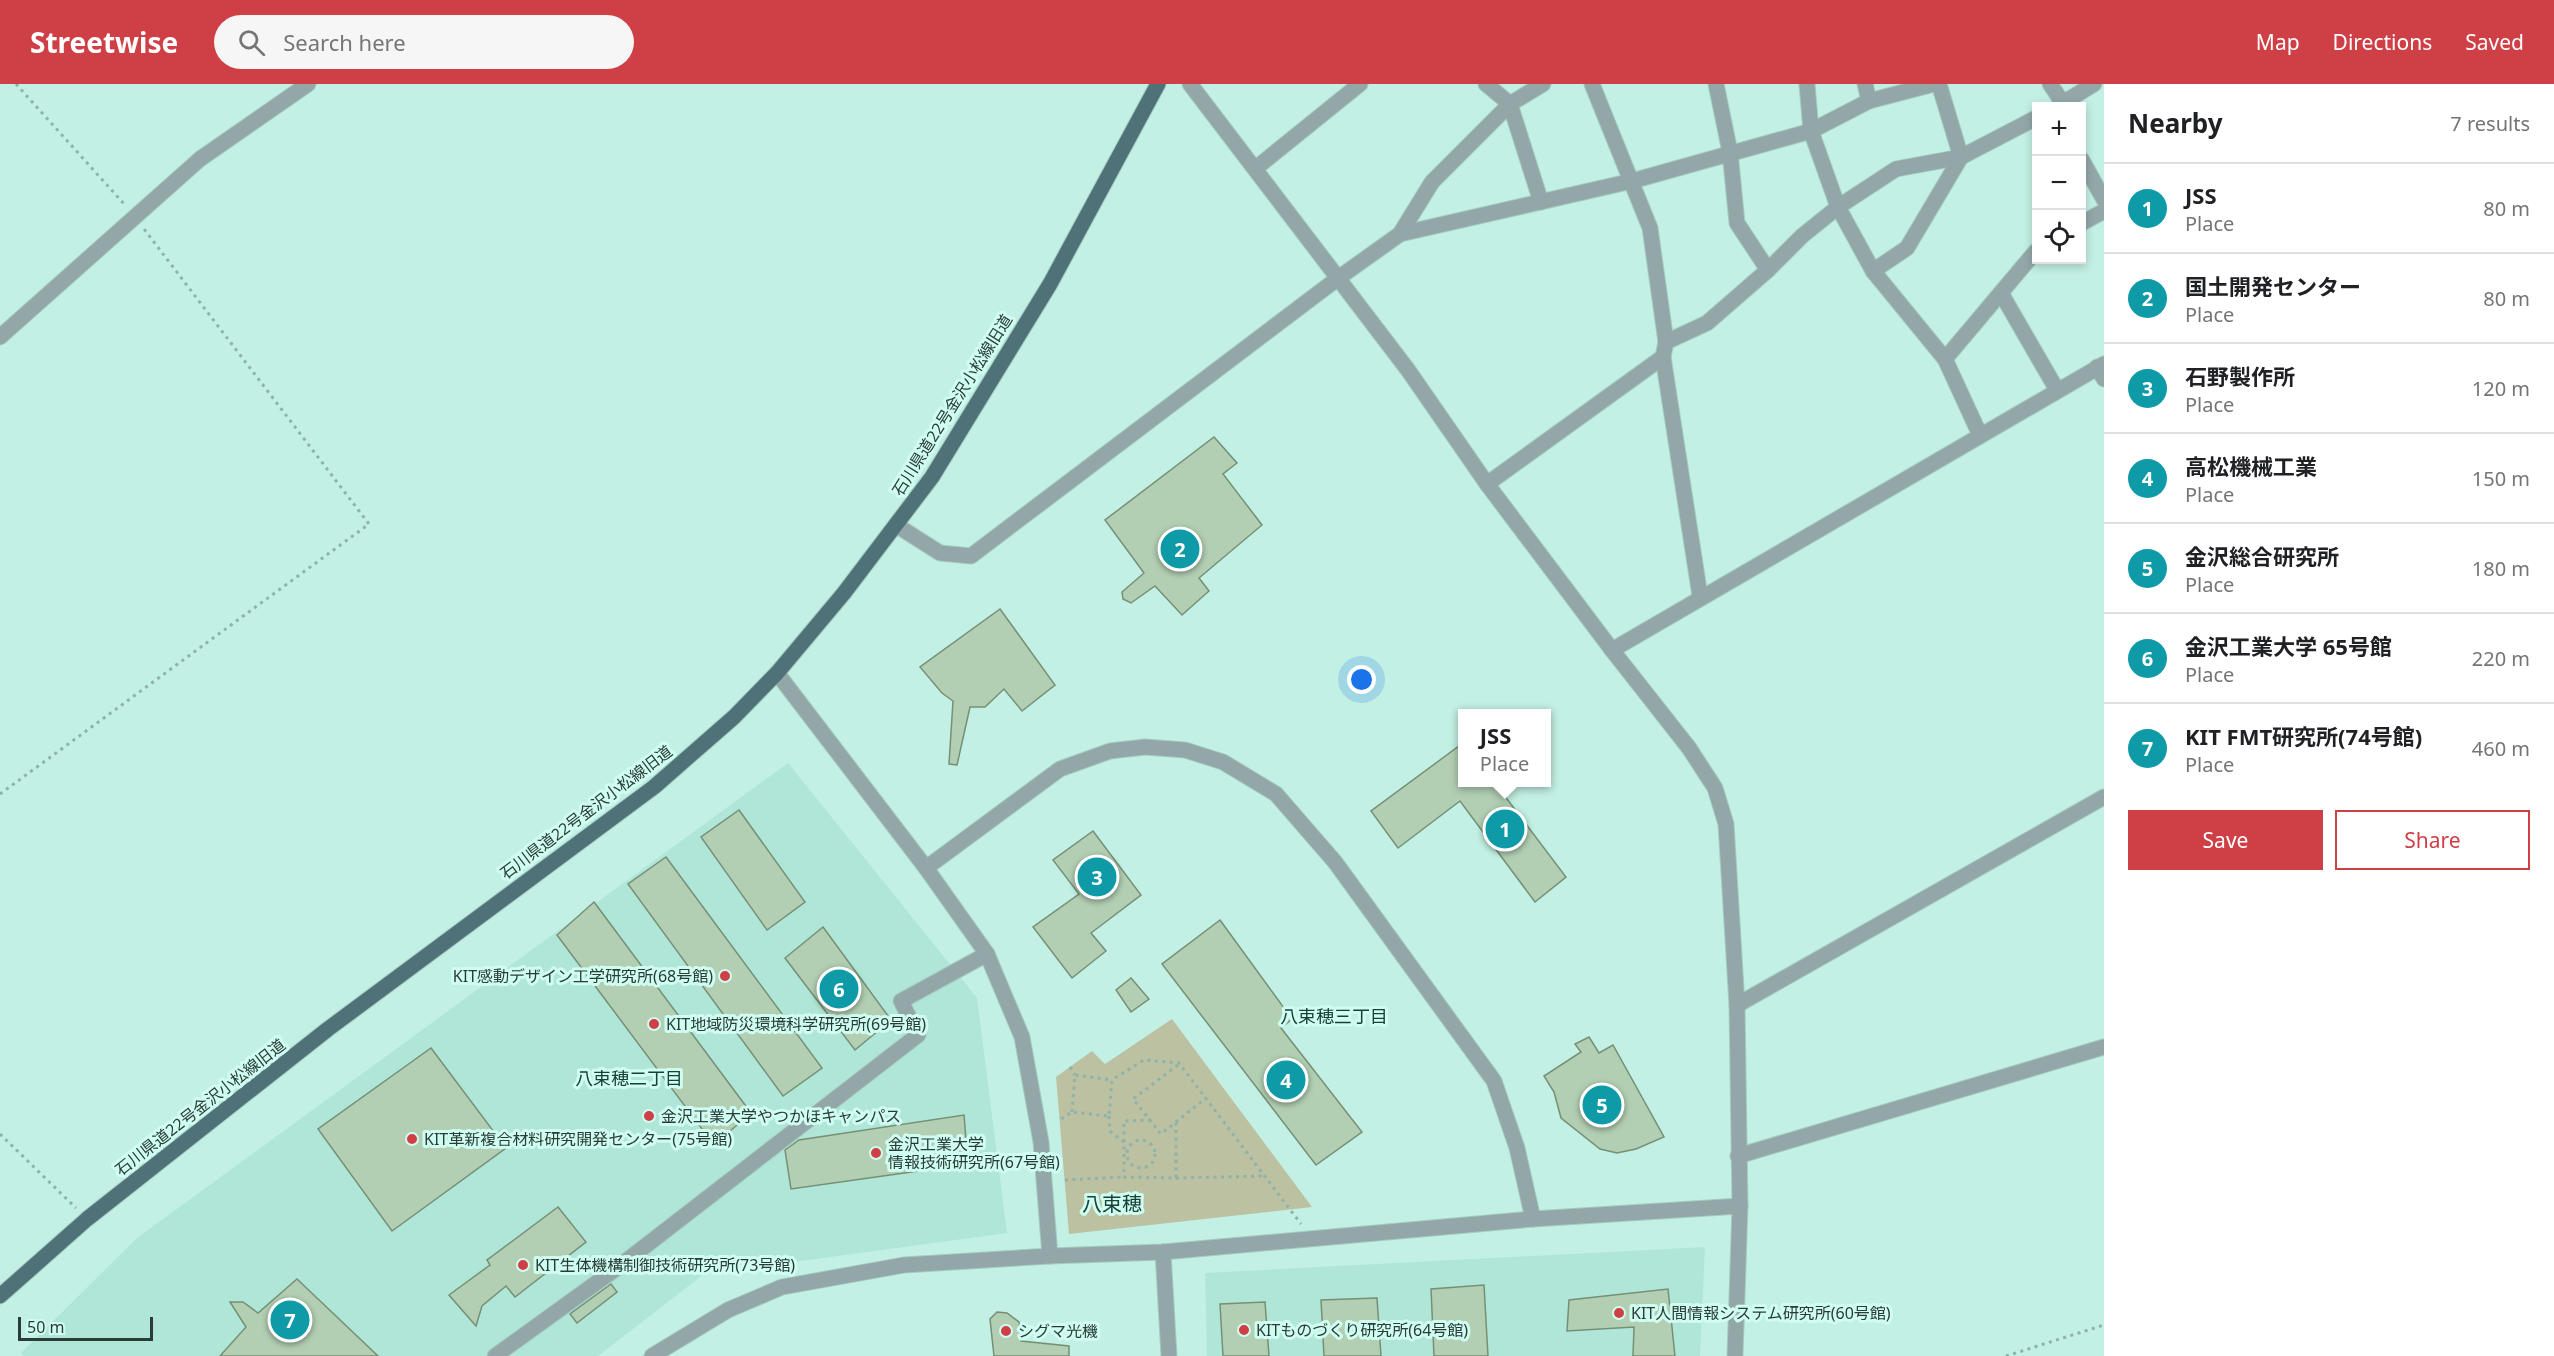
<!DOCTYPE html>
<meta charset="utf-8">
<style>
:root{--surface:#fff;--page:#f6f6f6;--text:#202124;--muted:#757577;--line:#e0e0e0;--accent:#cf3f46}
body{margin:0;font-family:"Noto Sans","Noto Sans JP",sans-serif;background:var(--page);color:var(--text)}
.controls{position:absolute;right:18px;top:18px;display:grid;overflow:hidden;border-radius:0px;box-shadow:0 3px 9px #0003}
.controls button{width:54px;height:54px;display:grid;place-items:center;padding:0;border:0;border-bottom:2px solid var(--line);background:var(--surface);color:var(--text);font:30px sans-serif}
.scale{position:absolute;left:18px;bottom:15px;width:135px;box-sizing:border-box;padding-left:6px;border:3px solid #2a3c37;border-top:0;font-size:16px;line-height:21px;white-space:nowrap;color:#2a3c37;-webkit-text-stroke:4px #d0fdf1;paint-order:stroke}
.you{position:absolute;left:1362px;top:596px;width:21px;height:21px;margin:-15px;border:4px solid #fff;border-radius:50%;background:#1a73e8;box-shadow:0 0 0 9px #1a73e833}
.badge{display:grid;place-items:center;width:39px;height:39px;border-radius:50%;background:var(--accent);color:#fff;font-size:20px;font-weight:700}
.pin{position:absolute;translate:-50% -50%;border:3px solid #fff;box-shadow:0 2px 6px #0006}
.popup{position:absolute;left:1458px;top:625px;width:93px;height:78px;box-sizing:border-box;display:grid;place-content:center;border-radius:0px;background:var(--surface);filter:drop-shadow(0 2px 4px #0005);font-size:20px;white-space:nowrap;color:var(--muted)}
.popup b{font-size:22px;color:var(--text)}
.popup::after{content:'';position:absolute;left:50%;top:100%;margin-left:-12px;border:12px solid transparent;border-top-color:var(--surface)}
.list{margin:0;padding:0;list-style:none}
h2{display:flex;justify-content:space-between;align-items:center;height:78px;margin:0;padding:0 24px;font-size:26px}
h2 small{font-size:20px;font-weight:400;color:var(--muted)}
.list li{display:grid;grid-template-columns:39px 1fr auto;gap:18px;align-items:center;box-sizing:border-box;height:90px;padding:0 24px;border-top:2px solid var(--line)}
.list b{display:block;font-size:22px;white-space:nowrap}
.list p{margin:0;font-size:20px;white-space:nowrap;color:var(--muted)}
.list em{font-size:20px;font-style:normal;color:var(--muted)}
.actions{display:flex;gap:12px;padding:18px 24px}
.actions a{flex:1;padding:14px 0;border:2px solid var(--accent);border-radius:0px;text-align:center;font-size:21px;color:var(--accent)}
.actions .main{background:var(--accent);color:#fff}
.icon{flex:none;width:33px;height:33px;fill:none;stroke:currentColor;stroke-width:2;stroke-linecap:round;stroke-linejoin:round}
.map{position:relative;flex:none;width:2104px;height:1272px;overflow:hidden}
header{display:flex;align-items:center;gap:36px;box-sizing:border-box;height:84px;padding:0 30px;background:var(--accent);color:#fff}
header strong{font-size:28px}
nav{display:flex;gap:33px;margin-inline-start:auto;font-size:21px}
.search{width:420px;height:54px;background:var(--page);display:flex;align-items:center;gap:15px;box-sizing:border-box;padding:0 21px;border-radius:33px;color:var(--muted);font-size:22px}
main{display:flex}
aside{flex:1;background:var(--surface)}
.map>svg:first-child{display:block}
.built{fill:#b0e6d7}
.green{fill:#bcc1a1}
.building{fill:#b2cfb3;stroke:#759076;stroke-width:1.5}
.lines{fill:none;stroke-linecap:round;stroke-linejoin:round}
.minor-casing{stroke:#a4ccc1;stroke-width:17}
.tertiary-casing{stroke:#a4ccc1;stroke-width:17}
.primary-casing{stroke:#a4ccc1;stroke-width:17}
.path{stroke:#8fb2a9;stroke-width:3;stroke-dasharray:3 4.5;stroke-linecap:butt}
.minor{stroke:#93a7a9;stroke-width:15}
.tertiary{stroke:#93a7a9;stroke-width:15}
.primary{stroke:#4f7278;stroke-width:15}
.poi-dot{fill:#cf3f46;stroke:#d0fdf1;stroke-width:2}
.labels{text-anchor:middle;stroke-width:6;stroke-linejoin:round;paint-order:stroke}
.street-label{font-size:16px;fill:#2a3c37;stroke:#d0fdf1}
.poi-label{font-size:16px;fill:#2a3c37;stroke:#d0fdf1;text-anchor:start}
.neighbourhood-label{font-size:18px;fill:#174037;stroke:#d0fdf1}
.quarter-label{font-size:20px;fill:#174037;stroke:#d0fdf1}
</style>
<header>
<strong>Streetwise</strong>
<div class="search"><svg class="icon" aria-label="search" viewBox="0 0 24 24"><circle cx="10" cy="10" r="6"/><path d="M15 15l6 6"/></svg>Search here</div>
<nav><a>Map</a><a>Directions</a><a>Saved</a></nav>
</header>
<main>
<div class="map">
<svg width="2104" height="1272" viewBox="0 0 2104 1272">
<rect width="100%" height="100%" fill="#c3f0e4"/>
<g class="built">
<path d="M788,679L977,914L1007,1149L704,1190L598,1272H24L21,1269L137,1154Z"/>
<path d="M1705,1163L1700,1272H1207L1205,1189Z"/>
</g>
<path class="green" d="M1172,935L1312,1123L1069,1150L1056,993L1092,967L1105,980Z"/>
<g class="building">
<path d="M1214,353L1237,379L1223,390L1262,441L1199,494L1209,507L1182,531L1155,502L1131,519L1123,515L1122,508L1144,489L1105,436Z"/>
<path d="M1000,525L1055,601L1022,627L1004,605L985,623H970L957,681L949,680L953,617L942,609L920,583Z"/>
<path d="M1463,659V699H1495L1566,793L1535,818L1460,717L1398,764L1371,727Z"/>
<path d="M739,726L805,818L767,846L701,753Z"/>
<path d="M1093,747L1141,811L1091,849L1106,867L1072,894L1033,843L1079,810L1053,776Z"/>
<path d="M666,773L822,984L783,1012L628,800Z"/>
<path d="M594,818L751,1029L714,1061L557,851Z"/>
<path d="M1220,836L1292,935L1281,944L1362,1048L1316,1081L1162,880Z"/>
<path d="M823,843L891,936L855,966L785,874Z"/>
<path d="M1131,894L1149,915L1131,928L1116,906Z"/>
<path d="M1589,953L1599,969L1613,961L1664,1053L1636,1065L1617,1069L1600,1065L1561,1034L1554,1008L1544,992L1581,968L1575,960Z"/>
<path d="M431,964L506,1064L392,1147L318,1045Z"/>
<path d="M964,1031L968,1080L791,1105L785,1066L799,1056Z"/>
<path d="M558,1123L586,1158L515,1213L506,1202L482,1222L476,1242L449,1211L490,1181L487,1176Z"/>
<path d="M297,1195L378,1272H220L246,1243L230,1218H243L258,1229Z"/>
<path d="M611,1200L617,1208L577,1239L570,1230Z"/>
<path d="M1484,1201L1488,1272H1434L1431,1205Z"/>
<path d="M1668,1205L1675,1272H1633L1634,1243L1567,1247L1569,1216Z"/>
<path d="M1377,1214L1381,1272H1324L1321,1216Z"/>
<path d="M1265,1218L1269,1272H1223L1220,1220Z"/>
<path d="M997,1228L1007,1229L1019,1238L1021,1257L1069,1262V1272H994L990,1235Z"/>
</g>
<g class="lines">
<g class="minor-casing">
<g id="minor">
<path d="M1486,0L1510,20L1541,118"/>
<path d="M1592,0L1650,144L1666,258L1663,273L1700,512"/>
<path d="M1716,0L1730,68L1737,139L1768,186"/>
<path d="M1807,0L1811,47L1838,123L1873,187L1945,275L1980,351"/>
<path d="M1865,0L1869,17"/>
<path d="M2050,0L2063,19"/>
<path d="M2058,22L2094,0"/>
<path d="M2082,76L2104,116"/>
<path d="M1256,84L1360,0"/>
<path d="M2082,139L2104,127"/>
<path d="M1400,150L1632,97L1811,47L1869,17L1934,0"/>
<path d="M1873,187L1907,164L1961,73L1939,0"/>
<path d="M2001,209L2057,306"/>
<path d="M1666,258L1707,239L1768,186L1802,152L1838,123L1896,85L1961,73L2036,34"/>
<path d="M1945,275L2036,167"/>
<path d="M2097,283L2104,295"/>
<path d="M1487,400L1663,273"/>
<path d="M896,441L940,469L971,472L1337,195L1400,150L1432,98L1510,20L1543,0"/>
<path d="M1737,921L2104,713"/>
<path d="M1738,1072L2104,963"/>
<path d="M1163,1168L1169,1272"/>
<path d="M495,1272L617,1184L918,951L901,917L987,870"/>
</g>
</g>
<g class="tertiary-casing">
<g id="tertiary">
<path d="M1190,0L1408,286L1487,400L1612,566L1689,664L1715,704L1726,740L1737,921L1740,1122L1735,1272"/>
<path d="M0,253L200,75L308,0"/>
<path d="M1612,566L2104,280"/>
<path d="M926,784L1060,685L1110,667L1145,663L1185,666L1223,678L1276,710L1335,778L1494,997L1517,1064L1533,1135"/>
<path d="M1050,1172L1163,1168L1533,1135L1740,1122"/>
<path d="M652,1272L728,1226L782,1203L904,1181L1050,1172L1041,1058L1022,953L987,870L926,784L777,589"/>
</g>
</g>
<g class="primary-casing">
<path id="primary" d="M0,1212L87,1135L328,945L654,703L734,633L777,589L844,509L932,393L1050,200L1158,0"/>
</g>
<g class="path">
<path d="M16,0L125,121"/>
<path d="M0,710L369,440L144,145"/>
<path d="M1178,981L1133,1015L1161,1050L1206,1014"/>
<path d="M1070,983L1075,991"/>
<path d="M1072,1028L1075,991L1112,996"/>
<path d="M1109,1032L1110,1047L1124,1058"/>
<path d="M1061,1035L1072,1028L1109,1032L1112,996L1144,976L1179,979L1301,1140"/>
<path d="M1151,1036L1124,1037V1093L1176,1094V1039"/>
<path d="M0,1050L76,1124"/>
<circle cx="1141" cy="1070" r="14"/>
<path d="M1176,1094L1266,1092"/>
<path d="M1065,1096L1124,1093"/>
<path d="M2006,1272L2104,1241"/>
</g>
<use href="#minor" class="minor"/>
<use href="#tertiary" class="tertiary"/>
<use href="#primary" class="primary"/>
</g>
<g class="poi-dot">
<circle cx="725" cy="892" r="6"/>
<circle cx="654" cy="940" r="6"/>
<circle cx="649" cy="1032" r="6"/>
<circle cx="412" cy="1055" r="6"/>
<circle cx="876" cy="1069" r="6"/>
<circle cx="523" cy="1181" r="6"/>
<circle cx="1619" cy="1229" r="6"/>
<circle cx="1244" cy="1246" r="6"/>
<circle cx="1006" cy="1247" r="6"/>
</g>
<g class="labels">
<g class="street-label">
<text transform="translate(952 321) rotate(-58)" y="6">石川県道22号金沢小松線旧道</text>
<text transform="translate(586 728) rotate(-37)" y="6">石川県道22号金沢小松線旧道</text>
<text transform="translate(200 1023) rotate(-38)" y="6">石川県道22号金沢小松線旧道</text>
</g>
<g class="poi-label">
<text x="713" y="898" text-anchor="end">KIT感動デザイン工学研究所(68号館)</text>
<text x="666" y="946">KIT地域防災環境科学研究所(69号館)</text>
<text x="661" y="1038">金沢工業大学やつかほキャンパス</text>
<text x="424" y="1061">KIT革新複合材料研究開発センター(75号館)</text>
<text x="888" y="1066">金沢工業大学<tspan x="888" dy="18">情報技術研究所(67号館)</tspan></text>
<text x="535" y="1187">KIT生体機構制御技術研究所(73号館)</text>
<text x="1631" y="1235">KIT人間情報システム研究所(60号館)</text>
<text x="1256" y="1252">KITものづくり研究所(64号館)</text>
<text x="1018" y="1253">シグマ光機</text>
</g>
<g class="neighbourhood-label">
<text x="1334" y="939">八束穂三丁目</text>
<text x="629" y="1001">八束穂二丁目</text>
</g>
<g class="quarter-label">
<text x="1112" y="1127">八束穂</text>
</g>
</g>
</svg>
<div class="controls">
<button>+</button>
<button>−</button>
<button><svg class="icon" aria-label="locate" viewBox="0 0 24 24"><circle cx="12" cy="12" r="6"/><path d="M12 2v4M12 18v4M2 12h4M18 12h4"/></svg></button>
</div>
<div class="scale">50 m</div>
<div class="you"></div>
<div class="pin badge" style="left:1505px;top:745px;background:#0f9aa8">1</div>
<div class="popup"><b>JSS</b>Place</div>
<div class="pin badge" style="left:1180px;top:465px;background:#0f9aa8">2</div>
<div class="pin badge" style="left:1097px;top:793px;background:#0f9aa8">3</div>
<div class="pin badge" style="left:1286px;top:996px;background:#0f9aa8">4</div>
<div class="pin badge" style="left:1602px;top:1021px;background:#0f9aa8">5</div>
<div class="pin badge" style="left:839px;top:905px;background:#0f9aa8">6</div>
<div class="pin badge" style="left:290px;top:1236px;background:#0f9aa8">7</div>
</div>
<aside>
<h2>Nearby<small>7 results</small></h2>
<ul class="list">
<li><span class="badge" style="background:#0f9aa8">1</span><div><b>JSS</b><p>Place</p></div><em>80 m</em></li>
<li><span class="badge" style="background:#0f9aa8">2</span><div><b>国土開発センター</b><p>Place</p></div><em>80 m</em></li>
<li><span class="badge" style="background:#0f9aa8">3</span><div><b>石野製作所</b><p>Place</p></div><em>120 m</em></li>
<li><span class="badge" style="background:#0f9aa8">4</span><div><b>高松機械工業</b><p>Place</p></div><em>150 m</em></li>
<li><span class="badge" style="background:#0f9aa8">5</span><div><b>金沢総合研究所</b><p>Place</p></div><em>180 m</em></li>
<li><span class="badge" style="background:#0f9aa8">6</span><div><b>金沢工業大学 65号館</b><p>Place</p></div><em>220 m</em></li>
<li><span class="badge" style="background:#0f9aa8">7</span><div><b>KIT FMT研究所(74号館)</b><p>Place</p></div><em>460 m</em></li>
</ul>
<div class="actions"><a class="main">Save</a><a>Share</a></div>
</aside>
</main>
